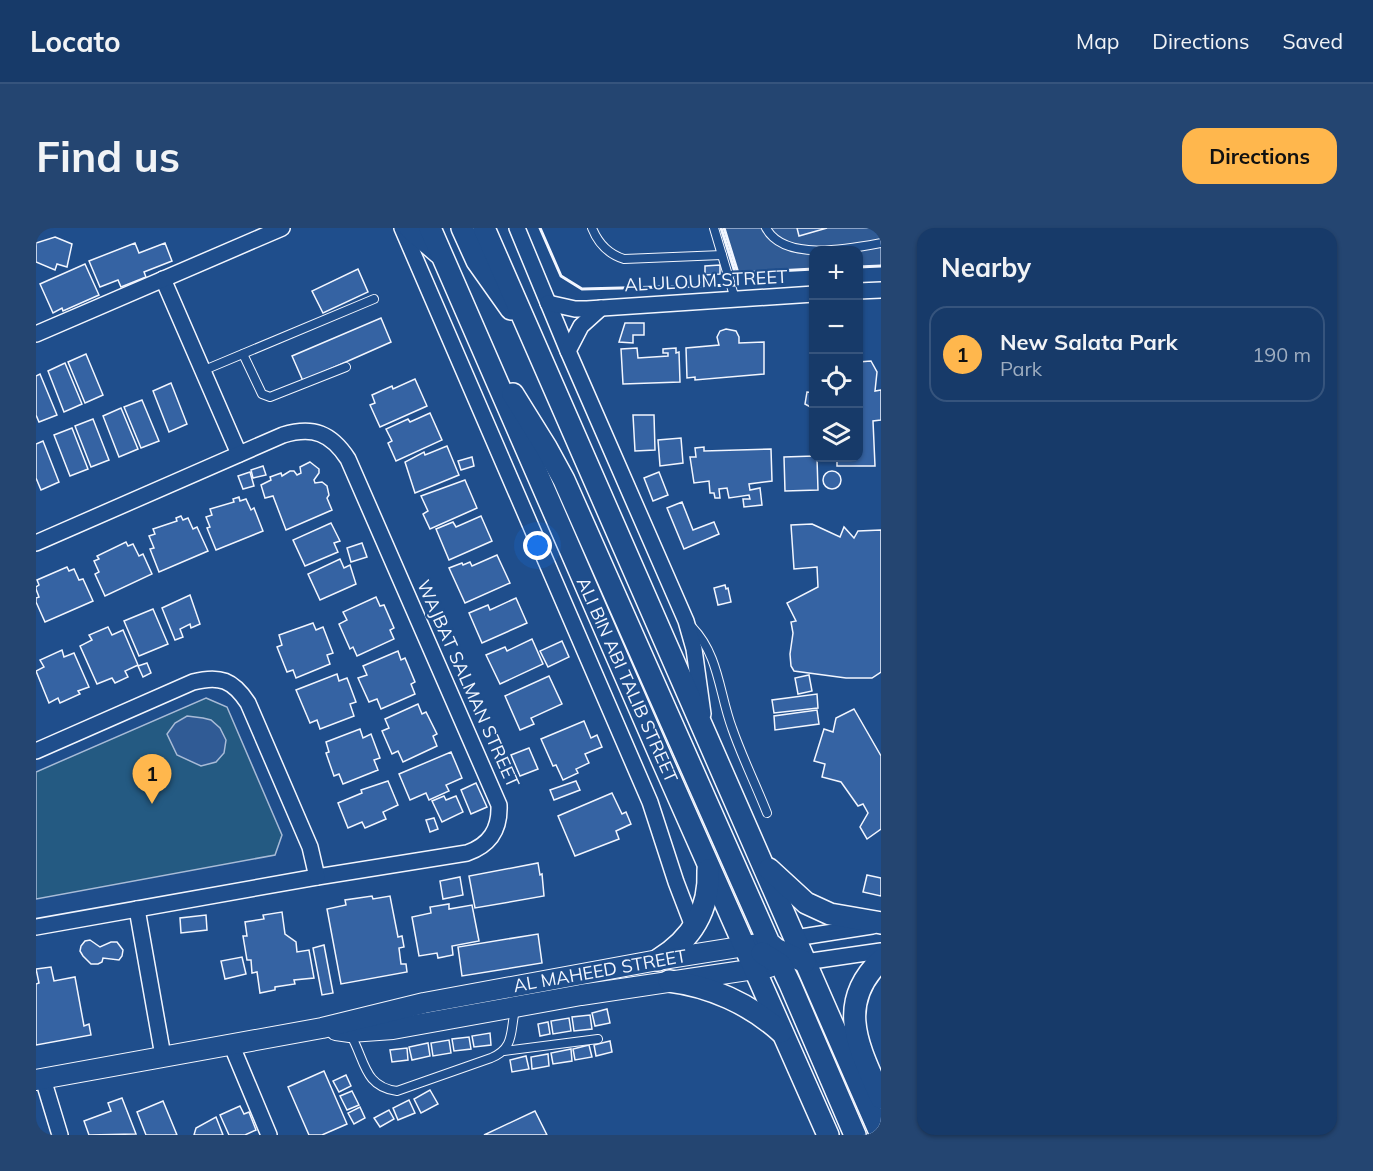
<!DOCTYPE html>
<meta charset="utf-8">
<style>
:root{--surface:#173a69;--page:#244571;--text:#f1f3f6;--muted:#9eadc0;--line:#36547d;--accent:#ffb74d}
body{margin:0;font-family:Mulish,sans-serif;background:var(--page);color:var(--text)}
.controls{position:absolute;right:18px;top:18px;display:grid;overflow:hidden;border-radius:12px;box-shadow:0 2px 4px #0004}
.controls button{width:54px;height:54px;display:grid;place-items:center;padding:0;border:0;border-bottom:2px solid var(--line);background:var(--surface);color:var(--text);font:30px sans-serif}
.you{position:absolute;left:502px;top:318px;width:21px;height:21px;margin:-15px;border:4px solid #fff;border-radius:50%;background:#1a73e8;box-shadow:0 0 0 9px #1a73e833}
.badge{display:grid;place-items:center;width:39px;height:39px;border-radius:50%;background:var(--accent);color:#111;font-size:20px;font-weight:700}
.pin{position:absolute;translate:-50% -50px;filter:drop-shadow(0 2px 3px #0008)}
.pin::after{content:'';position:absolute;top:32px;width:21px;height:18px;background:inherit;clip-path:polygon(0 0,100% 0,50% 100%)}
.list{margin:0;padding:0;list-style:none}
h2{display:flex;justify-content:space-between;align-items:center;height:78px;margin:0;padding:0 24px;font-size:26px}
h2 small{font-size:20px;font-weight:400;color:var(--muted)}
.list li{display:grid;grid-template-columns:39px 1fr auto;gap:18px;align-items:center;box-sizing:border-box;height:96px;margin:0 12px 12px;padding:0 12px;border:2px solid var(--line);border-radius:18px}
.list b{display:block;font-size:22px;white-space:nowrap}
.list p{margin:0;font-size:20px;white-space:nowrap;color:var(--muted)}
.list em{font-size:20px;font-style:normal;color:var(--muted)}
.icon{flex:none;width:33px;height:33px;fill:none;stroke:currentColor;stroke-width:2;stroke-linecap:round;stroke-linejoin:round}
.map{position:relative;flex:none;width:845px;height:907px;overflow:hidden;border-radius:18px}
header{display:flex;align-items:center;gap:36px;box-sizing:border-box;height:84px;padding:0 30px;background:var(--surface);border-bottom:2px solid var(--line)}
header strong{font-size:28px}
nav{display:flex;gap:33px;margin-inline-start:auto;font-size:21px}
.intro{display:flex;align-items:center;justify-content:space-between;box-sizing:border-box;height:144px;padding:0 36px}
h1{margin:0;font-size:42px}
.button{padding:15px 27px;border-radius:18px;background:var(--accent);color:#111;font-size:21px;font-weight:700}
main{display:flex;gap:36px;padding:0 36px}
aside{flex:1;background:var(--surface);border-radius:18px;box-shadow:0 2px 4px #0004}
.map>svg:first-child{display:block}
.green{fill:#245a82;stroke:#a8bbd7;stroke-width:1.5}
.parking{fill:#305b95;stroke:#a8bbd7;stroke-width:1.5}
.building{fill:#3563a3;stroke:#f2f6ff;stroke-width:1.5}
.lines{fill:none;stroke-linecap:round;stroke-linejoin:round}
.service-casing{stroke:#f2f6ff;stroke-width:10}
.minor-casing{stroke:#f2f6ff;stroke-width:18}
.tertiary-casing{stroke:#f2f6ff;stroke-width:22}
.secondary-casing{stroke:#f2f6ff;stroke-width:24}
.service{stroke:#1f4e8c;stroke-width:8}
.minor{stroke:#1f4e8c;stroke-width:15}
.tertiary{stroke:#1f4e8c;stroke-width:20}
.secondary{stroke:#1f4e8c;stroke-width:21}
.wall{stroke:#f2f6ff;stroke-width:3}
.labels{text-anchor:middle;stroke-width:4.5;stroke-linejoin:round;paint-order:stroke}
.street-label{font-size:18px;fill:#f2f6ff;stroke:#1f4e8c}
</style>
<header>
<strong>Locato</strong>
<nav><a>Map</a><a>Directions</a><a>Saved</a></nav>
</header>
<div class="intro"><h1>Find us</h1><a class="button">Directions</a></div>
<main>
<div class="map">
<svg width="845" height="907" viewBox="0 0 845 907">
<rect width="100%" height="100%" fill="#1f4e8c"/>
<path class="green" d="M170,470L191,479L246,607L239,627L0,671V544Z"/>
<g class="parking">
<path d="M688,0H845V38L823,39L822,22H778L777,41L702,45Z"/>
<path d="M151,488L167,490L175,492L184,500L190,512L188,525L180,534L165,538L141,527L131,506L139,495Z"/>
</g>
<g class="building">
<path d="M761,0H791L763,8Z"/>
<path d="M19,9L36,16L31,39L21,36L19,42L0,34V15Z"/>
<path d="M99,15L103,25L129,15L136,33L108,44L110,49L85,59L82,52L64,59L53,33Z"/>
<path d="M49,36L63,67L27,83L26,80L17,85L4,56Z"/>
<path d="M684,37V46L669,47V38Z"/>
<path d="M322,41L332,64L287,85L276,63Z"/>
<path d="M345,90L355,114L267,153L256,128Z"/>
<path d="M589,95H608V107H597V115L583,114Z"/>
<path d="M690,101L700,103L703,109V115L728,114V146L659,152V149L651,150L650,120L683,117L681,109L684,103Z"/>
<path d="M601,120L602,130L632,128V125H627V121L640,120V125L643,124L644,154L587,156L585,121Z"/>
<path d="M50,126L67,167L49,175L32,134Z"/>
<path d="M835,133L841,144L839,163L845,162V192L837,193L839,238H801V230H822V134Z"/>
<path d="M29,135L46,176L28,184L12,143Z"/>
<path d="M4,146L21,187L3,194L0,187V148Z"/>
<path d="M379,151L391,178L344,199L334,177L339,175L336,167L356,158L357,161Z"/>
<path d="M135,155L151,196L133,204L117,163Z"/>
<path d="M771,164L778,165V181L769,176Z"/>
<path d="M106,172L123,213L105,220L88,179Z"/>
<path d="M85,180L102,221L83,229L67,188Z"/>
<path d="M394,185L406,212L360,233L352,215L356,213L350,201L372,191L374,194Z"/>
<path d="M597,187H618L619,222L599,223Z"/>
<path d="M57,191L73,232L55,239L39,198Z"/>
<path d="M36,200L52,241L34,248L18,207Z"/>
<path d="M645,210L647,235L624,238L622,212Z"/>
<path d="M7,213L23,254L5,262L0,250V216Z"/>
<path d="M411,218L423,247L379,265L369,234L388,224L389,227Z"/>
<path d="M668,219V223L735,221L736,253L713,256L714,262L724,260L726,277L708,279L707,271H714L713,267L693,270L691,260L683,261L684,270H679L678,265H674L673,253L658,255L654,229H660L659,220Z"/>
<path d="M778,228V230H781L782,262L749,263L748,229Z"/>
<path d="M436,229L438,238L425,242L422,233Z"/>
<path d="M274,234L283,241V245L278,252L279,255L286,254L291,258L293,267L291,270L296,282L250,302L237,268L229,270L225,257L235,252L234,249L245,245L246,248L254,243H258L261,247L265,245L264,239Z"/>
<path d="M227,238L230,247L217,250L215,242Z"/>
<circle cx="796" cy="252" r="9"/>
<path d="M214,244L218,258L207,261L202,248Z"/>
<path d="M623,244L632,267L617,273L608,250Z"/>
<path d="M429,252L441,280L394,301L387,286L392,283L385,268Z"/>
<path d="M203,269L204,273L210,271L215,282L218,280L227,303L180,322L171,300L174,299L170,289L176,287L174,281L198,274L197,271Z"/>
<path d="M646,274L657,302L678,294L683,306L648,321L631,280Z"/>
<path d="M145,288L147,292L152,290L157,301L161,299L172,323L123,344L114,321L118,320L113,308L119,306L117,301L141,293L140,290Z"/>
<path d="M445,288L456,313L413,332L400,301L417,294L420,299Z"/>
<path d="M295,295L304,313L298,315L302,324L269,338L257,312Z"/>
<path d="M776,296L804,309L808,299L818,310L822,303L845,302V444L836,450H810L758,443L755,438L754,426L757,405L755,394L760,393L751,375L782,359L781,339L758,341L755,297Z"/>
<path d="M90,314L92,318L97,316L103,328L107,326L116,346L69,368L59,346L63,344L58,333L63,331L61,328Z"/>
<path d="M326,315L331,329L315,334L311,320Z"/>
<path d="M461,327L474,355L429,375L413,340L426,335L427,337L434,334L436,338Z"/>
<path d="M304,331L308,340L314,337L320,356L284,372L272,346Z"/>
<path d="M31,339L33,343L38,341L43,352L47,351L57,373L9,394L0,374V370L3,369L0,361V359L3,357L1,352Z"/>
<path d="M689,357L690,361L692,360L695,374L682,377L678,360Z"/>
<path d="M154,367L164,396L155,400L154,396L144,401L147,409L139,412L126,380Z"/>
<path d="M340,369L344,378L348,377L358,400L354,402L358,411L321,428L317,419L314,421L303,396L311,392L307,384Z"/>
<path d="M480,370L491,395L446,415L433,385L452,377L454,382Z"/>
<path d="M117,381L132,416L103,428L88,393Z"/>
<path d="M277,395L280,402L287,399L297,425L291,427L294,436L260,450L257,442L251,444L241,419L246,417L243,407Z"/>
<path d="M72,399L76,407L87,402L102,437L89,443L92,449L79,455L76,450L61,456L44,418L56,412L53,407Z"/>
<path d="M496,411L507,436L464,456L450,427L469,419L471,423Z"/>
<path d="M526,413L533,429L512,439L504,423Z"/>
<path d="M26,422L28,429L38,425L53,459L42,463L44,466L24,475L22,470L13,475L0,443L8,439L4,432Z"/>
<path d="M362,423L365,432L369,430L379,454L375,456L379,466L345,481L341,471L333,474L322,450L331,447L327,438Z"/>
<path d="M111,435L115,445L107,449L102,438Z"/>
<path d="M301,446L303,453L311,450L320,474L314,476L318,488L284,501L281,492L274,495L260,462Z"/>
<path d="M773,447L776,463L762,466L759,450Z"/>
<path d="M513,448L526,476L495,490L498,496L484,502L469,468Z"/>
<path d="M781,466L782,480L738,485L736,472Z"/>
<path d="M382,476L386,486L390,484L401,506L397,508L401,518L367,534L362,523L356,526L346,503L353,500L349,491Z"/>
<path d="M818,481L845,528V601L831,611L824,599L832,585L827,576L822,578L805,554L786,549L789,536L778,533L788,501L797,504L800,490Z"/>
<path d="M781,482L783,496L739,502L738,488Z"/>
<path d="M548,493L555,510L561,507L566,519L549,526L553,535L540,541L542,545L527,552L520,537L517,538L505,511Z"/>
<path d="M324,501L327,510L335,506L344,530L338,532L342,542L307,556L303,546L298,548L290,525L293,524L290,514Z"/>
<path d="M493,520L502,541L484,548L475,527Z"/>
<path d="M415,524L426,550L410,557L413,563L393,572L390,565L374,572L363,546Z"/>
<path d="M352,553L362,577L347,584L350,591L329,600L326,594L312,600L302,575L326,565L325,562Z"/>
<path d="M540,553L544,562L518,572L514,562Z"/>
<path d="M440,555L451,579L435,586L425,562Z"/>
<path d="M576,565L586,586L590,584L595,596L580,603L583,611L539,628L522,588Z"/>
<path d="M408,568L410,572L420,568L427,584L406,594L396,573Z"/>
<path d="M398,590L402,601L394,604L390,592Z"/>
<path d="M502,635L504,647L506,646L508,668L439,680L433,648Z"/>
<path d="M831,647L845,650V668L827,664Z"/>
<path d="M424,649L427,667L407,671L404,653Z"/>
<path d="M336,668L337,671L354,668L362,709L366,708L368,719L363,720L365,736H370L371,744L305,756L291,681L310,677L309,672Z"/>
<path d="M413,676V681L436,677L443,713L416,718L417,727L402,730L401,725L383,728L376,689L395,685L394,679Z"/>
<path d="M246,684L249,706L260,714L261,724L273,722L278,750L258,752L259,756L239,759V762L224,765L221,744L216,745L215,732H211L207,708H211L209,694L228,691L227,687Z"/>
<path d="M170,687L171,702L145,705L144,690Z"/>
<path d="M502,706L506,735L426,748L422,719Z"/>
<path d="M54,712L64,719L75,714H81L87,722L86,728L83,732L67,730L66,734L62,736H55L47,728L44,723L45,718L49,713Z"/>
<path d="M288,717L297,765L286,767L277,720Z"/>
<path d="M206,729L210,746L189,751L185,733Z"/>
<path d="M15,739L18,753L39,749L48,798L53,796L55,807L0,817V756L3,755L0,741Z"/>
<path d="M571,781L574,795L559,798L556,785Z"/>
<path d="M554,787L556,801L538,803L536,789Z"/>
<path d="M533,790L535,803L517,806L515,793Z"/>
<path d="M512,794L514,806L504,808L502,796Z"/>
<path d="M454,805L455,817L438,819L436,808Z"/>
<path d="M433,809L435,821L418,823L416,811Z"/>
<path d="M413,812L415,825L397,828L395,815Z"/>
<path d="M574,813L576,824L560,828L558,817Z"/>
<path d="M392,815L394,828L376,832L373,819Z"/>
<path d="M553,817L556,829L539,832L537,821Z"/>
<path d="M371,820L372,832L356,834L354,822Z"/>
<path d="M535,821L536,833L517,836L515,825Z"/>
<path d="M512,826L513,838L496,841L495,829Z"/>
<path d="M490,828L493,841L476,844L474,832Z"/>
<path d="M288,843L311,896L286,907H273L252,859Z"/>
<path d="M310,847L315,858L303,864L297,853Z"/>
<path d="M394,862L402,876L385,885L378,871Z"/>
<path d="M316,863L323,877L311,882L304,868Z"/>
<path d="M86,870L100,906L53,907L48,893L75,883L72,875Z"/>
<path d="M373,872L379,885L362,892L357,880Z"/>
<path d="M127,873L141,907H110L101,884Z"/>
<path d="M204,878L208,886L213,884L220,902L209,907H193L184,887Z"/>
<path d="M324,879L329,890L318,896L312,885Z"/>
<path d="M353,882L358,891L344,899L338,890Z"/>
<path d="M499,883L511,907H448Z"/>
<path d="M180,889L187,907H158L160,900Z"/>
</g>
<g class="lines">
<g class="service-casing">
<g id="service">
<path d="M556,0C562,15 572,26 588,31L686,27"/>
<path d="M678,0L699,71"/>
<path d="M730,0C748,34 813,21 845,15"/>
<path d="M207,126L226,166L234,169L310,139"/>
<path d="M166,143L338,71"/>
<path d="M656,399C683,427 683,465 696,500C706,529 720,557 731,585"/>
<path d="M314,806C329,830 327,859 361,863L455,830C479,820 474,803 479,782"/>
<path d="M468,823L562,811"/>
</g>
</g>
<g class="minor-casing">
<g id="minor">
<path d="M366,0L614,574L640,654L658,701"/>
<path d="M481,0L532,123L650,393L658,421L667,486"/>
<path d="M127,51L203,226"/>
<path d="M822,63L845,62"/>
<path d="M512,75L539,81H551L778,66"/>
<path d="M0,106L246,0"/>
<path d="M532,123L545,98L565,80"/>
<path d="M0,315L247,207C277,198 295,205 312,231L463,577C464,601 454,617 431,625L281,649L0,699"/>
<path d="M0,523L157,454C184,447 197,452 212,475L274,619L281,649"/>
<path d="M101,681L127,828"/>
<path d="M759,710L836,698"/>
<path d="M769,734L845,723"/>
<path d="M195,816L233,907"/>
<path d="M7,851L24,907"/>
</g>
</g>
<g class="tertiary-casing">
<g id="tertiary">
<path d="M300,802L314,804L357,801L545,767L733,739"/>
<path d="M0,852L286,800L388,775L622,732L722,716"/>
</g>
</g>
<g class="secondary-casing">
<g id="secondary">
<path d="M374,0L403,25"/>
<path d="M394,0L626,532L792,907"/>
<path d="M426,0L441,33L475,81"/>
<path d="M448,0L845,907"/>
<path d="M477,166L510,219L528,252L733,715L740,721L769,734"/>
<path d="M733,641L770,675L794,686L845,695"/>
<path d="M726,725L745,737L754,756L819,907"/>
<path d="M622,732C655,712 674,682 672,642"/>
<path d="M845,732C798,777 824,821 845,870"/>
<path d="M633,753C674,758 714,776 745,804"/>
</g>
</g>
<use href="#service" class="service"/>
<use href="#minor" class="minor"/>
<use href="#tertiary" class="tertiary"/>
<use href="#secondary" class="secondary"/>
<g class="wall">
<path d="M504,0L525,48L546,61L703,57L685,0"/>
<path d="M688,0L702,45L778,41"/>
<path d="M822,39L845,38"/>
</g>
</g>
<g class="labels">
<g class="street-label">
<text transform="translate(670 53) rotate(-3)" y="6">AL ULOUM STREET</text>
<text transform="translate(591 452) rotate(66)" y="6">ALI BIN ABI TALIB STREET</text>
<text transform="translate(432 456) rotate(66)" y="6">WAJBAT SALMAN STREET</text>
<text transform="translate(564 743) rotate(-10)" y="6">AL MAHEED STREET</text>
</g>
</g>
</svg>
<div class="controls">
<button>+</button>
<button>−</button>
<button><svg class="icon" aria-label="locate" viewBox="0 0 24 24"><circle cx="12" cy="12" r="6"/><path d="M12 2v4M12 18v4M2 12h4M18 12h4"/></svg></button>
<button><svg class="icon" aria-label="layers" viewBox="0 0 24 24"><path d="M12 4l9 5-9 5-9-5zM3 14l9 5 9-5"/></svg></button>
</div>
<div class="you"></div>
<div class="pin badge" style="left:116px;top:576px">1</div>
</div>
<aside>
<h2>Nearby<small></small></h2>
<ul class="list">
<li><span class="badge">1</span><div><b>New Salata Park</b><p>Park</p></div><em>190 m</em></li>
</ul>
</aside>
</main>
